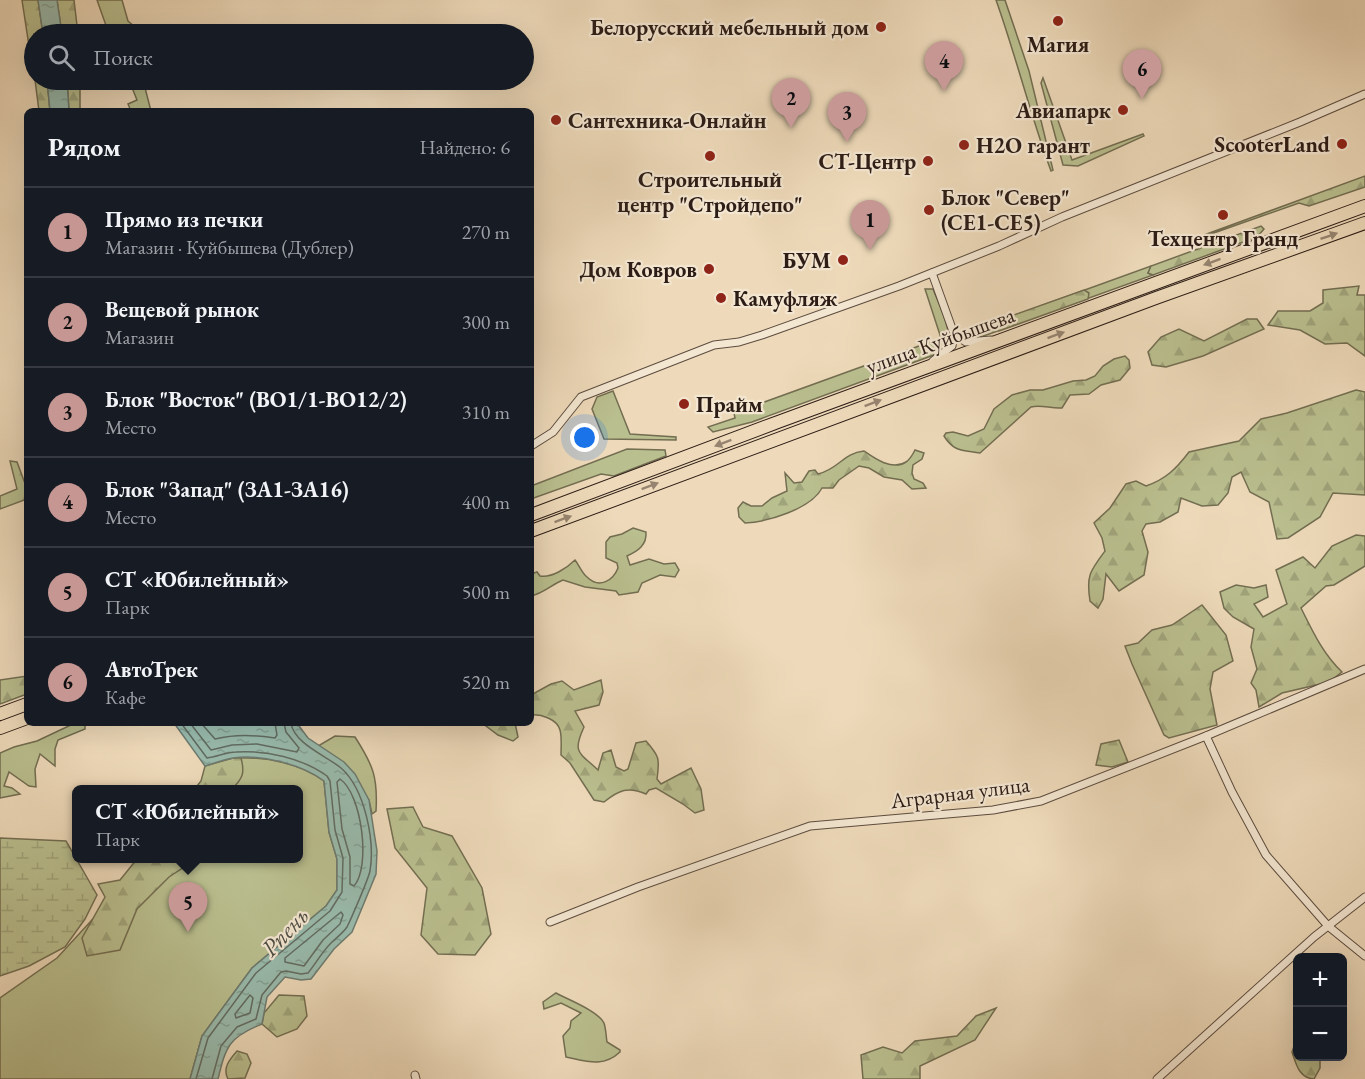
<!DOCTYPE html>
<html lang="ru">
<meta charset="utf-8">
<style>
:root{--surface:#171b24;--page:#242831;--text:#f1f3f6;--muted:#9ea1a6;--line:#363941;--accent:#c59692}
body{margin:0;font-family:"EB Garamond",serif;background:var(--page);color:var(--text)}
.controls{position:absolute;right:18px;bottom:18px;display:grid;overflow:hidden;border-radius:9px;box-shadow:0 6px 24px #0002}
.controls button{width:54px;height:54px;display:grid;place-items:center;padding:0;border:0;border-bottom:2px solid var(--line);background:var(--surface);color:var(--text);font:30px sans-serif}
.you{position:absolute;left:585px;top:438px;width:21px;height:21px;margin:-15px;border:4px solid #fff;border-radius:50%;background:#1a73e8;box-shadow:0 0 0 9px #1a73e833}
.badge{display:grid;place-items:center;width:39px;height:39px;border-radius:50%;background:var(--accent);color:#111;font-size:20px;font-weight:700}
.pin{position:absolute;translate:-50% -50px;filter:drop-shadow(0 2px 3px #0008)}
.pin::after{content:'';position:absolute;top:32px;width:21px;height:18px;background:inherit;clip-path:polygon(0 0,100% 0,50% 100%)}
.popup{position:absolute;left:72px;top:785px;width:231px;height:78px;box-sizing:border-box;display:grid;place-content:center;border-radius:9px;background:var(--surface);filter:drop-shadow(0 2px 4px #0005);font-size:20px;white-space:nowrap;color:var(--muted)}
.popup b{font-size:22px;color:var(--text)}
.popup::after{content:'';position:absolute;left:50%;top:100%;margin-left:-12px;border:12px solid transparent;border-top-color:var(--surface)}
.list{margin:0;padding:0;list-style:none}
h2{display:flex;justify-content:space-between;align-items:center;height:78px;margin:0;padding:0 24px;font-size:26px}
h2 small{font-size:20px;font-weight:400;color:var(--muted)}
.list li{display:grid;grid-template-columns:39px 1fr auto;gap:18px;align-items:center;box-sizing:border-box;height:90px;padding:0 24px;border-top:2px solid var(--line)}
.list b{display:block;font-size:22px;white-space:nowrap}
.list p{margin:0;font-size:20px;white-space:nowrap;color:var(--muted)}
.list em{font-size:20px;font-style:normal;color:var(--muted)}
.icon{flex:none;width:33px;height:33px;fill:none;stroke:currentColor;stroke-width:2;stroke-linecap:round;stroke-linejoin:round}
.map{position:relative;flex:none;width:1365px;height:1079px;overflow:hidden}
.search{position:absolute;background:var(--surface);box-shadow:0 6px 24px #0002;left:24px;top:24px;width:510px;height:66px;display:flex;align-items:center;gap:15px;box-sizing:border-box;padding:0 21px;border-radius:33px;color:var(--muted);font-size:22px}
.panel{position:absolute;background:var(--surface);box-shadow:0 6px 24px #0002;left:24px;top:108px;width:510px;height:618px;border-radius:9px}
.map>svg:first-child{display:block}
.green{fill:#babf8f;stroke:#736e52;stroke-width:1.5}
.forest{fill:url(#forest-firs);stroke:#736e52;stroke-width:1.5}
.wetland{fill:url(#wetland-marsh);stroke:#736e52;stroke-width:1.5}
.water{fill:url(#water-ripples);stroke:#6d7b71;stroke-width:1.5}
.lines{fill:none;stroke-linecap:round;stroke-linejoin:round}
.shore{stroke:#626c62;stroke-width:1.5}
.street-casing{stroke:#5c4c3f;stroke-width:9}
.highway-casing{stroke:#2c1c16;stroke-width:14}
.street{stroke:#f4e7d2;stroke-width:7}
.highway{stroke:#eedaba;stroke-width:12}
.oneway{fill:#978470}
.poi-dot{fill:#8f2418;stroke:#f4e7d2;stroke-width:2}
.labels{text-anchor:middle;stroke-width:4.5;stroke-linejoin:round;paint-order:stroke}
.poi-label{font-size:22px;font-weight:bold;fill:#2c1c16;stroke:#f4e7d2;text-anchor:end}
.street-label{font-size:22px;fill:#2c1c16;stroke:#f4e7d2}
.water-label{font-size:24px;font-style:italic;fill:#4d4c43;stroke:#f4e7d2}
</style>
<div class="map">
<svg width="1365" height="1079" viewBox="0 0 1365 1079">
<defs>
<pattern id="forest-firs" width="22" height="20" patternUnits="userSpaceOnUse" patternTransform="scale(1.5)"><rect width="22" height="20" fill="#babf8f"/><path d="M5 1l3.5 6h-7zM16 11l3.5 6h-7z" fill="#a0a47b"/></pattern>
<pattern id="wetland-marsh" width="20" height="14" patternUnits="userSpaceOnUse" patternTransform="scale(1.5)"><rect width="20" height="14" fill="#babf8f"/><path d="M1 5h8M5 5V1M11 12h8M15 12V8" fill="none" stroke="#a0a47b"/></pattern>
<pattern id="water-ripples" width="26" height="14" patternUnits="userSpaceOnUse" patternTransform="scale(1.5)"><rect width="26" height="14" fill="#99bbad"/><path d="M2 4q2-2 4 0t4 0M15 11q2-2 4 0t4 0" fill="none" stroke="#84a094"/></pattern>
</defs>
<rect width="100%" height="100%" fill="#eedaba"/>
<filter id="stains"><feTurbulence type="fractalNoise" baseFrequency=".00333" numOctaves="4"/><feColorMatrix values="0 0 0 0 .2 0 0 0 0 .09 0 0 0 0 .02 0 0 0 .5 -.17"/></filter>
<radialGradient id="worn" r=".72"><stop offset=".6" stop-color="#630" stop-opacity="0"/><stop offset="1" stop-color="#630" stop-opacity=".3"/></radialGradient>
<g class="green">
<path d="M97,0H122L128,21L141,32V34H109Z"/>
<path d="M996,0H1005L1029,71L1053,170L1051,171C1030,114 1016,56 996,0Z"/>
<path d="M1043,78L1072,160L1143,134L1144,136L1078,166L1063,165L1041,83Z"/>
<path d="M129,80H143L151,111H131L128,104L137,100Z"/>
<path d="M1151,266L1148,273L1153,275L978,338H967L963,334Z"/>
<path d="M925,289H933C939,305 958,339 942,352L752,422L713,432L708,427L735,418L734,413L941,338Z"/>
<path d="M613,391L630,434L676,437V440L604,439L592,409L597,397Z"/>
<path d="M627,449L665,450L666,456L614,476L601,474L531,499V486Z"/>
<path d="M633,528L646,532C647,545 638,551 627,556L630,565L649,559L664,564L675,563L679,570L675,577L660,575L642,583L638,592L619,595L616,591L585,587L563,580C551,585 544,593 531,596V574L537,572L540,576C552,578 567,568 575,560C579,565 582,573 587,577C599,589 613,581 618,568L617,563L606,558V542L610,537L622,534Z"/>
<path d="M75,723H85V729L58,740L55,749V766L40,754L35,769L36,787L29,786L9,772L4,786L12,788L20,794L0,798V753L14,747L37,741Z"/>
<path d="M335,736L355,737C373,765 378,777 376,811L372,814L369,800L324,750L318,746Z"/>
<path d="M241,758C268,757 301,764 324,781L329,832L337,859V890L326,906L252,968L202,1036L190,1079H0V998L57,958L148,859L299,858V790L212,789Z"/>
<path d="M556,993C569,1000 598,1011 604,1023C606,1029 606,1036 607,1042L620,1050V1052C603,1068 586,1061 566,1057L563,1036L570,1028L571,1021L581,1013L561,1003L544,1009L543,1002Z"/>
</g>
<g class="forest">
<path d="M22,0H38L43,34H34V79Z"/>
<path d="M57,0H74L78,34H62Z"/>
<path d="M35,80H47L50,111H39Z"/>
<path d="M67,80H80V111H69Z"/>
<path d="M1365,176V187L1309,206L1299,203L1194,240L1196,238Z"/>
<path d="M1261,226L1264,229L1257,237L1153,275L1148,273L1151,266Z"/>
<path d="M1359,286L1357,295H1365V356L1347,343L1325,344L1300,330L1268,325L1278,311H1310L1323,303V290Z"/>
<path d="M1084,290L1089,293L1088,299L999,331L993,328L994,322Z"/>
<path d="M1247,319H1257L1264,329L1203,356L1166,367L1152,365L1148,352L1161,337L1179,329L1204,341Z"/>
<path d="M1125,356L1129,360L1130,368L1120,380L1101,385L1089,394L1070,395L1062,408C1051,409 1041,404 1031,407L980,453C962,450 954,452 944,436L946,433L953,432L968,436L984,429L994,409L1012,395L1030,390H1043L1073,381L1086,380L1095,376L1103,366L1114,359Z"/>
<path d="M1356,390L1365,392V495L1333,493L1320,517L1288,538L1277,539L1269,502L1250,492L1241,472L1232,477L1228,493L1218,505L1202,506L1181,498L1178,512L1160,522L1146,524L1142,531L1148,552L1144,575L1119,591L1106,574L1103,599L1098,608L1090,601C1086,576 1090,571 1105,551L1102,538L1094,523L1110,508L1126,484L1136,481L1146,486C1166,479 1176,469 1189,452L1239,441L1261,419L1287,413Z"/>
<path d="M915,450L924,453L922,459L913,465L912,473L914,479L923,483L926,488L912,489L902,480L884,477L869,468L859,466L839,480L833,488H822C811,509 767,522 745,523L739,517L738,508L743,502L751,506H762L772,498L787,491L785,473L794,483L802,482L809,471L815,470L818,474C839,469 843,453 864,451C874,458 892,471 906,462C909,460 913,454 915,450Z"/>
<path d="M10,461L17,462L27,489V499L0,509V496L17,489Z"/>
<path d="M1356,535L1365,536V566L1334,585L1326,586L1301,608C1313,632 1323,654 1342,672L1329,682L1282,693L1259,707L1256,690L1251,683L1257,669L1251,647L1254,629L1233,617L1224,608L1220,592L1236,585L1254,588L1266,585L1268,597L1254,604L1263,617L1287,604L1276,570L1303,557L1315,568L1332,546Z"/>
<path d="M1202,605L1226,635L1233,661L1213,672L1210,689L1217,725L1169,738L1164,735L1132,664L1125,646L1138,643L1152,630L1172,625Z"/>
<path d="M27,676V694L0,704V680Z"/>
<path d="M601,680L603,692L599,705L575,711L584,727C572,753 579,752 598,770L603,753L611,750L616,767L624,771L628,769L636,743L646,741C659,756 660,758 657,779L661,784L691,768L701,789L704,810L695,813L683,804L656,788L649,790L646,794C628,786 619,790 604,802L594,800L570,763L561,755C561,748 562,737 560,730C557,719 541,714 531,715V695L551,684L562,681L574,690Z"/>
<path d="M482,723H515L518,737L513,741L498,735Z"/>
<path d="M1119,740L1128,762L1112,767L1096,765L1101,744Z"/>
<path d="M233,758H241C245,773 243,778 232,789L194,790L201,781L205,766Z"/>
<path d="M413,807L423,827L452,836L482,888L491,934L475,955L438,954L421,935L427,888L395,848L387,809Z"/>
<path d="M137,859H184V867L169,877L137,909L120,950L87,956L82,938L105,897L98,884L120,880Z"/>
<path d="M279,995L304,996L307,1016L297,1029L277,1037L262,1024L264,1013Z"/>
<path d="M996,1008L975,1040L920,1066V1079H863L861,1055L883,1047L902,1053L915,1041L957,1036L976,1016Z"/>
<path d="M1297,1038L1298,1056L1320,1057V1068L1314,1079C1299,1078 1296,1064 1292,1052Z"/>
<path d="M237,1051L247,1054L251,1063L245,1078L228,1079C222,1068 230,1059 237,1051Z"/>
</g>
<path class="wetland" d="M0,838L66,841L97,895L85,919L65,947L29,966L0,976Z"/>
<g class="water">
<path d="M38,0H57L62,34H43Z"/>
<path d="M47,80H67L69,111H50Z"/>
<path d="M174,723H291L299,726L308,738L344,762L355,774L369,800L377,851L376,874L352,932L334,949L311,979L301,980L285,977L267,997L262,1024C229,1037 226,1046 218,1079H190L202,1036L252,968L326,906L337,890V859L329,832L324,781C301,764 261,754 233,758C223,760 214,763 205,766Z"/>
</g>
<g class="lines">
<g class="shore">
<path d="M181,723L207,758C217,757 226,752 236,752C266,750 302,758 327,776L330,781L335,830L343,858L342,892L330,911L256,973L208,1038L196,1079"/>
<path d="M190,723L211,750L232,745L257,744L297,752L299,748L286,732L284,723"/>
<path d="M201,723L215,739C236,734 254,735 275,738L277,735L275,723"/>
<path d="M340,779C362,794 371,867 354,886L350,884V857L342,829L337,782Z"/>
<path d="M341,912L343,915L340,924L323,940L304,966L285,962V958Z"/>
<path d="M250,995L253,998L250,1013L236,1018L235,1014Z"/>
<path d="M212,1079L221,1046L237,1027L256,1019L262,995L281,972L286,971L301,974L308,973C316,963 322,952 331,943C336,938 343,933 347,927C351,919 368,880 370,871C375,841 365,789 341,768C327,756 294,744 291,723"/>
</g>
<g class="street-casing">
<g id="street">
<path d="M932,273L954,334L952,346L933,361"/>
<path d="M954,334L966,342L991,340"/>
<path d="M531,446L553,432L581,397L714,345L739,342L762,335L899,286L999,246L1062,217L1300,122L1365,94"/>
<path d="M1206,736L1232,792L1266,855L1328,926L1365,956"/>
<path d="M550,922L638,887L810,826L993,810L1041,801L1206,736L1365,669"/>
<path d="M415,1075L416,1079"/>
<path d="M1157,1079L1314,937L1365,897"/>
</g>
</g>
<g class="highway-casing">
<g id="highway">
<path d="M531,515L778,422L1365,206"/>
<path d="M531,531L1156,298L1365,223"/>
<path d="M0,714L27,704"/>
<path d="M0,728L27,718"/>
</g>
</g>
<use href="#street" class="street"/>
<use href="#highway" class="highway"/>
</g>
<defs><path id="oneway-solid" d="M-6-.8H1V-3.2L6.5 0L1 3.2V.8H-6Z" transform="scale(1.5)"/></defs>
<g class="oneway">
<use href="#oneway-solid" transform="translate(1329 236) rotate(-19)"/>
<use href="#oneway-solid" transform="translate(1212 262) rotate(160)"/>
<use href="#oneway-solid" transform="translate(1056 335) rotate(-20)"/>
<use href="#oneway-solid" transform="translate(873 403) rotate(-21)"/>
<use href="#oneway-solid" transform="translate(723 443) rotate(159)"/>
<use href="#oneway-solid" transform="translate(650 486) rotate(-21)"/>
<use href="#oneway-solid" transform="translate(563 519) rotate(-20)"/>
</g>
<g class="poi-dot">
<circle cx="1058" cy="21" r="6"/>
<circle cx="881" cy="27" r="6"/>
<circle cx="1123" cy="110" r="6"/>
<circle cx="556" cy="120" r="6"/>
<circle cx="1342" cy="144" r="6"/>
<circle cx="964" cy="145" r="6"/>
<circle cx="710" cy="156" r="6"/>
<circle cx="928" cy="161" r="6"/>
<circle cx="929" cy="210" r="6"/>
<circle cx="1223" cy="215" r="6"/>
<circle cx="843" cy="260" r="6"/>
<circle cx="709" cy="269" r="6"/>
<circle cx="721" cy="298" r="6"/>
<circle cx="684" cy="404" r="6"/>
</g>
<g class="labels">
<g class="poi-label">
<text x="869" y="35">Белорусский мебельный дом</text>
<text x="1058" y="52" text-anchor="middle">Магия</text>
<text x="1111" y="118">Авиапарк</text>
<text x="568" y="128" text-anchor="start">Сантехника-Онлайн</text>
<text x="1330" y="152">ScooterLand</text>
<text x="976" y="153" text-anchor="start">H2O гарант</text>
<text x="916" y="169">СТ-Центр</text>
<text x="710" y="187" text-anchor="middle">Строительный<tspan x="710" dy="25">центр "Стройдепо"</tspan></text>
<text x="941" y="205" text-anchor="start">Блок "Север"<tspan x="941" dy="25">(СЕ1-СЕ5)</tspan></text>
<text x="1223" y="246" text-anchor="middle">Техцентр Гранд</text>
<text x="831" y="268">БУМ</text>
<text x="697" y="277">Дом Ковров</text>
<text x="733" y="306" text-anchor="start">Камуфляж</text>
<text x="696" y="412" text-anchor="start">Прайм</text>
</g>
<g class="street-label">
<text transform="translate(940 340) rotate(-20)" y="8">улица Куйбышева</text>
<text transform="translate(960 792) rotate(-7)" y="8">Аграрная улица</text>
</g>
<g class="water-label">
<text transform="translate(285 932) rotate(-47)" y="8">Рпень</text>
</g>
</g>
<rect width="100%" height="100%" filter="url(#stains)"/>
<rect width="100%" height="100%" fill="url(#worn)"/>
</svg>
<div class="controls">
<button>+</button>
<button>−</button>
</div>
<div class="you"></div>
<div class="pin badge" style="left:870px;top:250px">1</div>
<div class="pin badge" style="left:791px;top:128px">2</div>
<div class="pin badge" style="left:847px;top:142px">3</div>
<div class="pin badge" style="left:944px;top:91px">4</div>
<div class="pin badge" style="left:188px;top:932px">5</div>
<div class="popup"><b>СТ «Юбилейный»</b>Парк</div>
<div class="pin badge" style="left:1142px;top:99px">6</div>
<div class="search"><svg class="icon" aria-label="search" viewBox="0 0 24 24"><circle cx="10" cy="10" r="6"/><path d="M15 15l6 6"/></svg>Поиск</div>
<section class="panel">
<h2>Рядом<small>Найдено: 6</small></h2>
<ul class="list">
<li><span class="badge">1</span><div><b>Прямо из печки</b><p>Магазин · Куйбышева (Дублер)</p></div><em>270 m</em></li>
<li><span class="badge">2</span><div><b>Вещевой рынок</b><p>Магазин</p></div><em>300 m</em></li>
<li><span class="badge">3</span><div><b>Блок &quot;Восток&quot; (ВО1/1-ВО12/2)</b><p>Место</p></div><em>310 m</em></li>
<li><span class="badge">4</span><div><b>Блок &quot;Запад&quot; (ЗА1-ЗА16)</b><p>Место</p></div><em>400 m</em></li>
<li><span class="badge">5</span><div><b>СТ «Юбилейный»</b><p>Парк</p></div><em>500 m</em></li>
<li><span class="badge">6</span><div><b>АвтоТрек</b><p>Кафе</p></div><em>520 m</em></li>
</ul>
</section>
</div>
